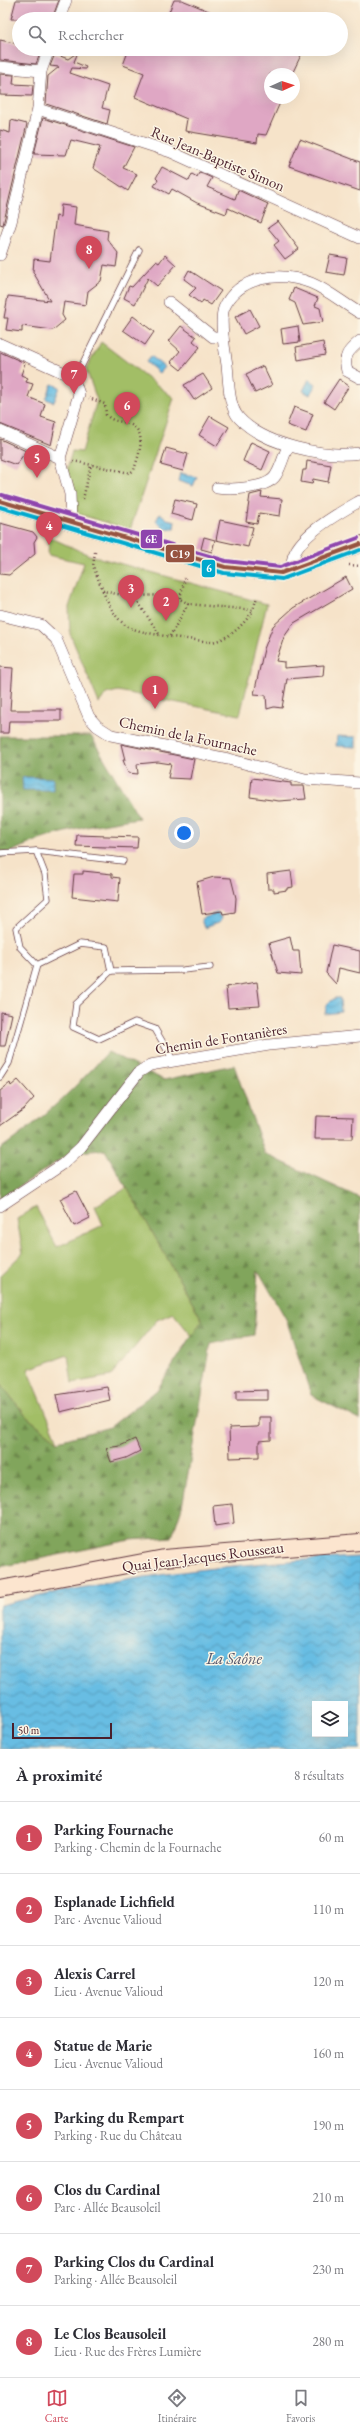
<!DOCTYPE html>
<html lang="fr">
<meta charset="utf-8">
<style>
:root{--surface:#fff;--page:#f2f2f3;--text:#2b2b33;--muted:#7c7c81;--line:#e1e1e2;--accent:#d1495b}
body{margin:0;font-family:"EB Garamond",serif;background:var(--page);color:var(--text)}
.controls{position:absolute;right:12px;bottom:12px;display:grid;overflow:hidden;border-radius:0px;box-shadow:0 4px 16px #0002}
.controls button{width:36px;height:36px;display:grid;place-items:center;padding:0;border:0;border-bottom:1px solid var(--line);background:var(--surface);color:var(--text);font:20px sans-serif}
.compass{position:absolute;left:264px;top:68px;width:36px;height:36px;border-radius:50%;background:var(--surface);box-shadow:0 4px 16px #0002;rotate:87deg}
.scale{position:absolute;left:12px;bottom:10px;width:100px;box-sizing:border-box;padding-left:4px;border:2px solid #4a1f2b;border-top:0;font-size:11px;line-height:14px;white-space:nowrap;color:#4a1f2b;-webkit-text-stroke:3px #fcf5e5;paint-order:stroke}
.you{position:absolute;left:184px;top:833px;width:14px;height:14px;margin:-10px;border:3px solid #fff;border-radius:50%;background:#1a73e8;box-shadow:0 0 0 6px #1a73e833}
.badge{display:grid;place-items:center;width:26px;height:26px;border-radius:50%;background:var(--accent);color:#fff;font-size:13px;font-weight:700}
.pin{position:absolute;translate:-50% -33px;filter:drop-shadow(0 1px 2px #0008)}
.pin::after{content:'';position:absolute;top:21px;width:14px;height:12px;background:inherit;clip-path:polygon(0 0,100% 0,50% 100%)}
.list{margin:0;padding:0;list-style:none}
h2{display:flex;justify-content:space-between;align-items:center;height:52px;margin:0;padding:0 16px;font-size:17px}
h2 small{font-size:13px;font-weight:400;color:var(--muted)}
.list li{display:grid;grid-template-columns:26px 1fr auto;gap:12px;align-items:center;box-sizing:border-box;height:72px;padding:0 16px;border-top:1px solid var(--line)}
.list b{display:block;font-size:15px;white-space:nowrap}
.list p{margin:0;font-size:13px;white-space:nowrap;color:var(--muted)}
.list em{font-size:13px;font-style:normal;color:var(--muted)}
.icon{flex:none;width:22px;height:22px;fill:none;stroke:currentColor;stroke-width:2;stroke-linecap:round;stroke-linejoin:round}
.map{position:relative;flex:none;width:360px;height:1749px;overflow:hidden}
.search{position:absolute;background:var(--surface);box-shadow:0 4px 16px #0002;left:12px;right:12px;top:12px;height:44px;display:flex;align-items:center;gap:10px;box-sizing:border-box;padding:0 14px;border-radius:22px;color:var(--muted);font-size:15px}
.sheet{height:628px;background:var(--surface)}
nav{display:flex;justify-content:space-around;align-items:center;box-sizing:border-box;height:56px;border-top:1px solid var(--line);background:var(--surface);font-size:11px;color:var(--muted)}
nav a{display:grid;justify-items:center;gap:2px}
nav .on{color:var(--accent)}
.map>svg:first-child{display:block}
.forest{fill:url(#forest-firs);stroke:#666243}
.green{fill:#a2be66;stroke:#766e48}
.water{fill:url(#water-waves);stroke:#586e87;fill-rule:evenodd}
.building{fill:#dfa7c4}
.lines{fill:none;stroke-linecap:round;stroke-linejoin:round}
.lane-casing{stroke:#643c43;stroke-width:7}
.street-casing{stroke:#643c43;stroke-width:12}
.secondary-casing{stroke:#643c43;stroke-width:18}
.path{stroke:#643c43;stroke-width:2.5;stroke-dasharray:1 3;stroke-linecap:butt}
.lane{stroke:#fff;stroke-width:5.5}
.street{stroke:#fff;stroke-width:11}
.secondary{stroke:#fce5cf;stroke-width:16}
.bus-1-casing{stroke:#fcf5e5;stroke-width:7}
.bus-2-casing{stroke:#fcf5e5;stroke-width:7}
.bus-3-casing{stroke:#fcf5e5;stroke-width:7}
.bus-1{stroke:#965340;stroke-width:4}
.bus-2{stroke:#00a9ce;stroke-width:4}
.bus-3{stroke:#8e44ad;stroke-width:4}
.labels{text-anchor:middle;stroke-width:3;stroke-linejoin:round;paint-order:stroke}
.street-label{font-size:15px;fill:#4a1f2b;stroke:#fcf5e5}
.water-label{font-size:16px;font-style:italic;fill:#54566b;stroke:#fcf5e5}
.line-badge{stroke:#fcf5e5;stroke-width:1.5}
.badge-label{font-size:11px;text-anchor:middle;font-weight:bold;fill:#fff}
</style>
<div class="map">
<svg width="360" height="1749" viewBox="0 0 360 1749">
<defs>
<pattern id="forest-firs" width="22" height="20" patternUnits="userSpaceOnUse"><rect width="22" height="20" fill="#81a55b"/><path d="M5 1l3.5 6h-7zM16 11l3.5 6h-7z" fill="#6c864b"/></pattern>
<pattern id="water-waves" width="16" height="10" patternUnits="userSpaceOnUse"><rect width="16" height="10" fill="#67bde3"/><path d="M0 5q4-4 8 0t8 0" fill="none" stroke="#5799b8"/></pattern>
</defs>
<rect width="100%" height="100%" fill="#fcf5e5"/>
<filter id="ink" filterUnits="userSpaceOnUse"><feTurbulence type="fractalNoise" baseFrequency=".025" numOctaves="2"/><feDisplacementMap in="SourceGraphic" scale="8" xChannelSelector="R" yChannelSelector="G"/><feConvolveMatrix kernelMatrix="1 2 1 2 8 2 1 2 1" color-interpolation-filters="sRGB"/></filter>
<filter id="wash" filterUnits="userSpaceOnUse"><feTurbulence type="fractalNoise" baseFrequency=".012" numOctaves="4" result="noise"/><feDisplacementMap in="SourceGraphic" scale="16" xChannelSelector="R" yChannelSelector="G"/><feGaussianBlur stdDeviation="0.9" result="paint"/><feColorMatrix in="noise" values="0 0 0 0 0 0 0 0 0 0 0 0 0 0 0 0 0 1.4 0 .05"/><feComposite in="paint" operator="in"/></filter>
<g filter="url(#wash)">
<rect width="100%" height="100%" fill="#f6e3c9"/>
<g class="forest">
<path d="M0,736H91L139,818C95,824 38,835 0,858Z"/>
<path d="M108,1052L164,1080L234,1065L265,1154L360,1198V1420L311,1395L286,1319L258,1270L254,1335L211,1344L182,1507L172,1537L130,1540L0,1567V1383L27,1417L58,1441L110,1427L157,1390L202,1320L105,1150L72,1152L0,1199V1149C41,1121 75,1088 108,1052Z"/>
</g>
<g class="green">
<path d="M101,342L174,398L130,530L75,513L67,470L72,451L82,452L97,400L86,369Z"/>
<path d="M49,537L89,555L267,604L240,715L118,691L106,694L99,703L70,634L69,607L84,563L48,555Z"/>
<path d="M127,1188L202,1320L192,1336L173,1313L157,1320L111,1376L72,1383L68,1355L28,1369L58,1441L27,1417L0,1383V1275L23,1253L17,1219L36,1207L57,1247L103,1225L95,1206Z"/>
</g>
<g class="water">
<path d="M151,356L164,367L159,373L146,362Z"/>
<path d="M309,379L316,384L310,395L303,391Z"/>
<path d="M52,384L60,387L54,402L46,399Z"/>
<path d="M180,473L197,477L193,486L178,481Z"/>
<path d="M160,513L167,519L175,521L174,529L164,528L156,521Z"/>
<path d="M337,736L356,737V747L336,746Z"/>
<path d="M25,777L53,778V790H23L22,778Z"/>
<path d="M217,913L221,917L220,922L204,928L201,919Z"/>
<path d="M335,998H340L341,1012L325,1014L327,1004Z"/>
<path d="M360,1557V1749H0V1605C118,1577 239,1562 360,1557ZM315,1704H345V1734H315Z"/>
</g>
<g id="blocks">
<g class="building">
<path d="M16,0H59L52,19H11Z"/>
<path d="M174,0H182L228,19H166Z"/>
<path d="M0,40L19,44V49H42L36,64L0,60Z"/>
<path d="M129,49H291L302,53L292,74H270V98H282L266,135L258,134L257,143L185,131L187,119L135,97L144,73L123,65Z"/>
<path d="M78,52L74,62L86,67L85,69L72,68L70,73L108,86L102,108L110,110L107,124L46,104L48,76L59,67L50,66L55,54L68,59Z"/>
<path d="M0,74L14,75L13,84L33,85L32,96L0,95Z"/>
<path d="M43,118L134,147L123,168L137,174L128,191L93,168L100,147L71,140L66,155L34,154Z"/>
<path d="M11,120L27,124L3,225L0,224V130L10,133Z"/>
<path d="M300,139L360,162V191L289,166Z"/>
<path d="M162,167L189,181L192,174L197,177L199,173L203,174L212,178L207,187L235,199L238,190L268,204L261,223L228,208L226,214L197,203L172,189L169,194L154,186L158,180L156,178Z"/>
<path d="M61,205L76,207L74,225L108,231L107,239L118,253L116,267L104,265L101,281L88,291L86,305L64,302L62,315L65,320L53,330L22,326V332L6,330L8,318H4L8,296L50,301L33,272L34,259L50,261L56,216L60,217Z"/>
<path d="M278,221L299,249L285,259L274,245L279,241L268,228Z"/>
<path d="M165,255L176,265L157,286L148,278L135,304L124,298L129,286L132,287L156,261L159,263Z"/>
<path d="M330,255L347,258L344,275L326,272Z"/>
<path d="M189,270L221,291L211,305L203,300L201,304L189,295L196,288L184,279Z"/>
<path d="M294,288L318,298L315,306L320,308L323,322L303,325L295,303L289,300Z"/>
<path d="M250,309L259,326L244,334L235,317Z"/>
<path d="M133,316L154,332L145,345L123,330Z"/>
<path d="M181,326L196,337L193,341L200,347L181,370L171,362L180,351L169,341Z"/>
<path d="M298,326L300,342L283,344L281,329Z"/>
<path d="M323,342L325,355L298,360L296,347Z"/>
<path d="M0,352L25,363L21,375L28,378L26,382L33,384L28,397L45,404L41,417L56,422L51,445L0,424Z"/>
<path d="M263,366L272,385L255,393L246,374Z"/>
<path d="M203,374L212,388L194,400L184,385Z"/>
<path d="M339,379L349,386L334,409L324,402Z"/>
<path d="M294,407L313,414L306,432L287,425Z"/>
<path d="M210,416L229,427L217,446L199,435Z"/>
<path d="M0,439L26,451L16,465L0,459Z"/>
<path d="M251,442L270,451L262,470L243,461Z"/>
<path d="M166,448L188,454L183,471L161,465Z"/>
<path d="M307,461L331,465L328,482L313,479L312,484L301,482L303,470H306Z"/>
<path d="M262,492L261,497L282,499L280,516L259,513L257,524L246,522L250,495Z"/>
<path d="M175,499L197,504L193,520L171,514Z"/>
<path d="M220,520L253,527L248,547L216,540Z"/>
<path d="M0,523L33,532L37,537L34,542L35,554L9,575L0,574Z"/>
<path d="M204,537L215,540L212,552L201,549Z"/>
<path d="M346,577L352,589L294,623L284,637L276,661L284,662V668L324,665L323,676L287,679L282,708L274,707L267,709L266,695L254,694L264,649L273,626L293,608Z"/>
<path d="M0,667L13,668L10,710H61V721H9L8,733H0Z"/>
<path d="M121,744L194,759L190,779L168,778L171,764L158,762L137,764L138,774L128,773L123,760H125Z"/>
<path d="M252,778L291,783V786H304L306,799L279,801L250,797Z"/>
<path d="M77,835L138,837L137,848L76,846Z"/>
<path d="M83,871L112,874V877L120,878L118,902L72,897L74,874H83Z"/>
<path d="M291,871L293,887L287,888V890L274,892V889H268L267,874Z"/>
<path d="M214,877L231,878L236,898L235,912L223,914L222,911L202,914L197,882Z"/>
<path d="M290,937L293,951H299L301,975L278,973L269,943Z"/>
<path d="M332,945L360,951V973L339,968L336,984L326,973Z"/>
<path d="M257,982L260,1006L228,1008L226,987Z"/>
<path d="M1,1012L12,1014L5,1046H0Z"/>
<path d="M18,1080L34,1098L24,1109L0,1126V1091L10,1083L11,1086Z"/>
<path d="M316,1116L353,1117L352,1139H315Z"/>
<path d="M76,1191L90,1218L74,1226L60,1199Z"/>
<path d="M107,1387L110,1400L60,1412L56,1395Z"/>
<path d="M268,1390V1400H236V1391Z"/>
<path d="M259,1417H271V1440L259,1441V1457L230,1458L229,1428L257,1427L259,1426Z"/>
<path d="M135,1439L140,1451L126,1458L111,1462L106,1448L120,1446Z"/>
<path d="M232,1504L234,1523L215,1526L213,1506Z"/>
</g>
</g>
</g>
<g filter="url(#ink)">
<use href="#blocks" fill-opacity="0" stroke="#643c43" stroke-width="1"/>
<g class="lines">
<g class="lane-casing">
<g id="lane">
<path d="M73,377L80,369L139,250"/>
<path d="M0,853L36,851L123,861"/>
<path d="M37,965L80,944L106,947L111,971L76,1004L73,1027L99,1039L135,1022L155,1029L173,1060"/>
<path d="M111,971L183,970L210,967"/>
<path d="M0,1077L9,1063L37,965L20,947L16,928L48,899L45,874L36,851"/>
</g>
</g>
<g class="street-casing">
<g id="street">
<path d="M59,19L66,0"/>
<path d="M0,67L41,71"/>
<path d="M38,109L171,152L360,238"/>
<path d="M0,255L11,222L38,109L41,71L49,49"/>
<path d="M169,302L213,337H223"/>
<path d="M360,313C344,304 328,290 311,283C281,271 239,275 224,308C219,321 225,351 227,365C229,381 228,406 239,418C264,445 325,458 360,453"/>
<path d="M360,341C348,351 343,356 347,371L360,378"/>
<path d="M0,344L73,377L79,394L60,458"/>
<path d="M0,431L60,458L70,494L71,522"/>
<path d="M217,488C231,490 268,489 276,475C281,467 284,455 288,446"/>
<path d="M293,569C285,542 339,513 360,501"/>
<path d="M0,615L41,625L56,639L89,717L97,726L111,735L228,759L305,779L360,783"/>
<path d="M0,1206L63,1164L81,1147L139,1072L150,1065L269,1045L360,1036"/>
</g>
</g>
<g class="secondary-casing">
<g id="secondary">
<path d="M0,501L225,567L281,573L360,544"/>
<path d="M0,1589L164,1558L360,1542"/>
</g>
</g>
<g class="path">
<path d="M73,461L130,473L134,470C138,456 149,432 129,424C120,420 114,423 106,415L105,404L89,398"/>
<path d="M83,499L91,465"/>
<path d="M95,552L93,566L103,591C113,593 124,596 134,596C152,596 173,592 188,604L253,610L257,597"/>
<path d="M349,565L360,566"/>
<path d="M103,591C108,604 114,616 125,625C140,635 191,639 211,642C230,639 242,626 253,611"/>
<path d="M134,596L159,634"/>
<path d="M180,598L185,578"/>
<path d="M170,636L188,604"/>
</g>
<use href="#lane" class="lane"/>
<use href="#street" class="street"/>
<use href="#secondary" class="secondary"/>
<g class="bus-1-casing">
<path id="bus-1" d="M0,501L225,567L281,573L360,544"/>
</g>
<g class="bus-2-casing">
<path id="bus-2" d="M0,507L224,573L282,579L360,550"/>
</g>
<g class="bus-3-casing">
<path id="bus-3" d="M2,495L226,561L280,567L358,538"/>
</g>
<use href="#bus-1" class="bus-1"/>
<use href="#bus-2" class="bus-2"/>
<use href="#bus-3" class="bus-3"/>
</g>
</g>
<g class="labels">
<g class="street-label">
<text transform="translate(218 159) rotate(23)" y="5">Rue Jean-Baptiste Simon</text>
<text transform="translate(188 736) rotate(12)" y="5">Chemin de la Fournache</text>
<text transform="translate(221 1039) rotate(-9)" y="5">Chemin de Fontanières</text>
<text transform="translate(203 1557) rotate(-7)" y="5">Quai Jean-Jacques Rousseau</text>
</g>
<g class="water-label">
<text x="234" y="1664">La Saône</text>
</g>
</g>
<g class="line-badge">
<rect x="140" y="529" width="23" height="20" rx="4" fill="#8e44ad"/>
<rect x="165" y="544" width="30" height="19" rx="4" fill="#965340"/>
<rect x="201" y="559" width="15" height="19" rx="4" fill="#00a9ce"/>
</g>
<g class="badge-label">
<text x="151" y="543">6E</text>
<text x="180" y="558">C19</text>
<text x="209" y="572">6</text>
</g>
</svg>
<div class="controls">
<button><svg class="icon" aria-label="layers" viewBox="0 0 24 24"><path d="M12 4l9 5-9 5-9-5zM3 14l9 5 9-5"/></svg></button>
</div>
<svg class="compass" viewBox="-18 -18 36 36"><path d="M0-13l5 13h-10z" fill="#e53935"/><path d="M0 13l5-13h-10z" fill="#7c7c81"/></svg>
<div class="scale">50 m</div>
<div class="you"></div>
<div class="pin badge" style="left:155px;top:709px">1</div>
<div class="pin badge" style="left:166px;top:621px">2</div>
<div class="pin badge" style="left:131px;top:608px">3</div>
<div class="pin badge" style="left:49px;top:545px">4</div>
<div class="pin badge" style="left:37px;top:478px">5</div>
<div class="pin badge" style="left:127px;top:425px">6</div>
<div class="pin badge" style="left:74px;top:394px">7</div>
<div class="pin badge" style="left:89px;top:269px">8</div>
<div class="search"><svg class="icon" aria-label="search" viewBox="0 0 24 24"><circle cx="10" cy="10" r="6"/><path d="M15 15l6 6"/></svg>Rechercher</div>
</div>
<section class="sheet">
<h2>À proximité<small>8 résultats</small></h2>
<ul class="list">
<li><span class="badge">1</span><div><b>Parking Fournache</b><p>Parking · Chemin de la Fournache</p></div><em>60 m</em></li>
<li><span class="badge">2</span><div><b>Esplanade Lichfield</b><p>Parc · Avenue Valioud</p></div><em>110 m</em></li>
<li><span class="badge">3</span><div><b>Alexis Carrel</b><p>Lieu · Avenue Valioud</p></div><em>120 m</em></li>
<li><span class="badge">4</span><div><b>Statue de Marie</b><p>Lieu · Avenue Valioud</p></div><em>160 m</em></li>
<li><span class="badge">5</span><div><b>Parking du Rempart</b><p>Parking · Rue du Château</p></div><em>190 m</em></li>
<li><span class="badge">6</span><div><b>Clos du Cardinal</b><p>Parc · Allée Beausoleil</p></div><em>210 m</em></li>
<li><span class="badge">7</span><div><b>Parking Clos du Cardinal</b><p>Parking · Allée Beausoleil</p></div><em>230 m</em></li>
<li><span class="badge">8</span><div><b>Le Clos Beausoleil</b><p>Lieu · Rue des Frères Lumière</p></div><em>280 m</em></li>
</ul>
</section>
<nav>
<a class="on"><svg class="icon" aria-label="map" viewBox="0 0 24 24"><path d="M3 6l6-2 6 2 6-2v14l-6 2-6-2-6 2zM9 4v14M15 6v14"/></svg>Carte</a>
<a><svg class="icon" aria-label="directions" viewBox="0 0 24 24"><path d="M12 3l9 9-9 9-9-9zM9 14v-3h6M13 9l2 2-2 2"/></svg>Itinéraire</a>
<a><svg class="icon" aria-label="saved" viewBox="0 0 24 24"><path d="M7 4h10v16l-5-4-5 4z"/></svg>Favoris</a>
</nav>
